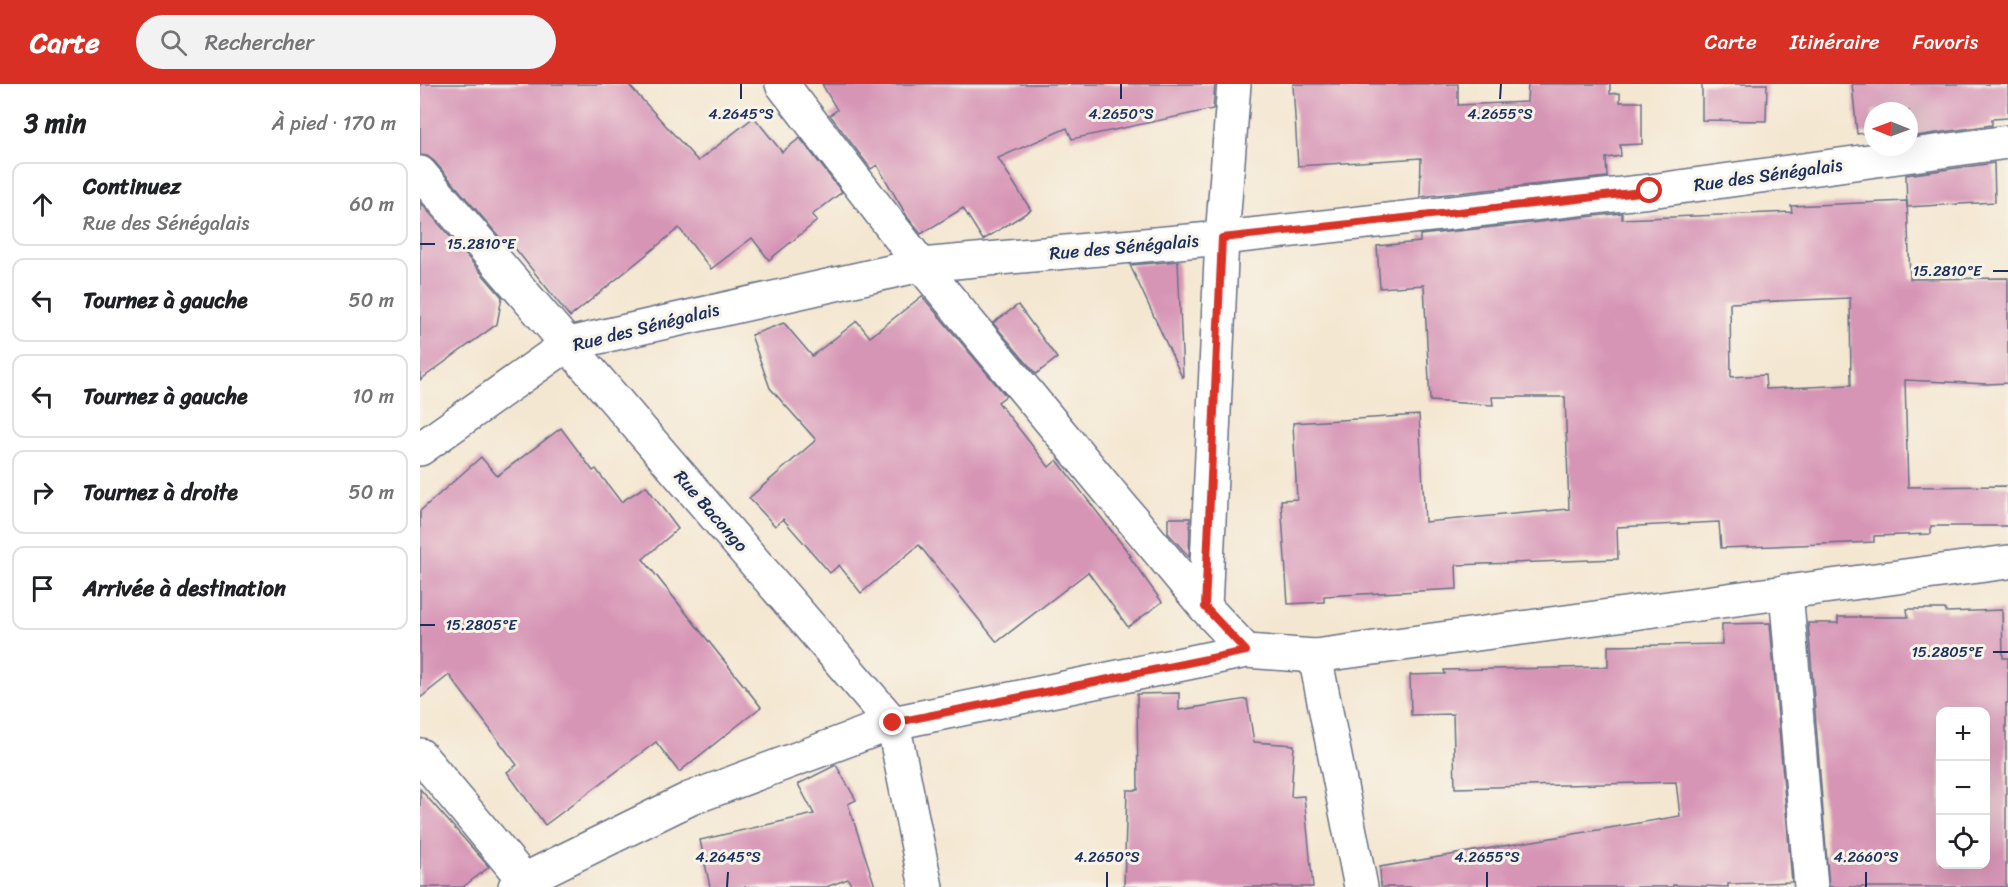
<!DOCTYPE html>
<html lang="fr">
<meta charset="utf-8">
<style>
:root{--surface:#fff;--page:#f2f2f2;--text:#202124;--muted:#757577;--line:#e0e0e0;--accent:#d93025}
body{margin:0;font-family:Sriracha,sans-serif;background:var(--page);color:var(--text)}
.controls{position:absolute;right:18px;bottom:18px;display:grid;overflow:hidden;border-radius:12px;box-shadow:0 6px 24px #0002}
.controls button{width:54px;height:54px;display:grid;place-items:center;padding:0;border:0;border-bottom:2px solid var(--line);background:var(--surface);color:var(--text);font:30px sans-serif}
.compass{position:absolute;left:1444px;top:18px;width:54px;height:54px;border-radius:50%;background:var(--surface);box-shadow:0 6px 24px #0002;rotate:271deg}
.stop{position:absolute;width:18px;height:18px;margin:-14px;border:4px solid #d93025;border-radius:50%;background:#fff}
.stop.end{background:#d93025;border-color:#fff;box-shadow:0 2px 6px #0008}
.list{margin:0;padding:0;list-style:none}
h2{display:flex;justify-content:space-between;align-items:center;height:78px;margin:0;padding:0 24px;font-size:26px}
h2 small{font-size:20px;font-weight:400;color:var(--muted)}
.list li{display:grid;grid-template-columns:39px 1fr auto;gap:18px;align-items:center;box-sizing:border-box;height:84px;margin:0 12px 12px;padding:0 12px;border:2px solid var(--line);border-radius:12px}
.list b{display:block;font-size:22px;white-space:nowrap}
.list p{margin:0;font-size:20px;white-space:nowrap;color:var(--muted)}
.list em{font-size:20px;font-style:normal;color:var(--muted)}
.icon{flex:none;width:33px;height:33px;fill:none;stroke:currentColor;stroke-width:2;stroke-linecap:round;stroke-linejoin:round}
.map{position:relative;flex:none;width:1588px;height:803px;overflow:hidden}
header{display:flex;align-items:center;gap:36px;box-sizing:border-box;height:84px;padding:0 30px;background:var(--accent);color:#fff}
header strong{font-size:28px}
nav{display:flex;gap:33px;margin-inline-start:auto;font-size:21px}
.search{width:420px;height:54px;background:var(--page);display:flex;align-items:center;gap:15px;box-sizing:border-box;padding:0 21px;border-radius:33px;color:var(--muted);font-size:22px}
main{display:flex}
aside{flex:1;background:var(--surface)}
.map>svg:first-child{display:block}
.building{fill:#d795b6;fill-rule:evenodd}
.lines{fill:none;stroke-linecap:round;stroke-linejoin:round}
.minor-casing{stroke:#676f86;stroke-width:36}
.minor{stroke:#fff;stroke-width:33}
.route{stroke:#d93025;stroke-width:8}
.ticks{fill:none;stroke:#1b2f5e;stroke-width:2}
.labels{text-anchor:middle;stroke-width:6;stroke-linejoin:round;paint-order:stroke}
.street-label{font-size:18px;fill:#1b2f5e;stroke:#f7f3e8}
.ticks-label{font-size:15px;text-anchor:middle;fill:#1b2f5e;stroke:#f7f3e8;stroke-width:6;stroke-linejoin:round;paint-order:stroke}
</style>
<header>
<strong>Carte</strong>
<div class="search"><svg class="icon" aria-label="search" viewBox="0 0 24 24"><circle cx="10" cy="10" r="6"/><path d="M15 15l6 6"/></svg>Rechercher</div>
<nav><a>Carte</a><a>Itinéraire</a><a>Favoris</a></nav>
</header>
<main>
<aside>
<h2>3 min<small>À pied · 170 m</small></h2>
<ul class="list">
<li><svg class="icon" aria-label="ahead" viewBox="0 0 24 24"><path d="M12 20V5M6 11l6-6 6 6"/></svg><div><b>Continuez</b><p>Rue des Sénégalais</p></div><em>60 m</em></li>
<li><svg class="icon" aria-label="left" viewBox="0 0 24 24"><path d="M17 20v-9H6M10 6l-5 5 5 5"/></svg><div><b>Tournez à gauche</b></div><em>50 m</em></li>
<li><svg class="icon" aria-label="left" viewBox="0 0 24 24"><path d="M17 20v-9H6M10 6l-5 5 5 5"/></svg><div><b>Tournez à gauche</b></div><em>10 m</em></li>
<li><svg class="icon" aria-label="right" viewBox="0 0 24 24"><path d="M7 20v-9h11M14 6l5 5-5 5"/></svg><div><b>Tournez à droite</b></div><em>50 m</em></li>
<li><svg class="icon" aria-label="arrive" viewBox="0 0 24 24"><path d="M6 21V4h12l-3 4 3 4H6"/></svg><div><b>Arrivée à destination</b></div></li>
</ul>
</aside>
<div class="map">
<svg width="1588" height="803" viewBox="0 0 1588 803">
<rect width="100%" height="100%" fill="#f7f3e8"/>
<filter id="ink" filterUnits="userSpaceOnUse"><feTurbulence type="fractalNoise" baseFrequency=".0167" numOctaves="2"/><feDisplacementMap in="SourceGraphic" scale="12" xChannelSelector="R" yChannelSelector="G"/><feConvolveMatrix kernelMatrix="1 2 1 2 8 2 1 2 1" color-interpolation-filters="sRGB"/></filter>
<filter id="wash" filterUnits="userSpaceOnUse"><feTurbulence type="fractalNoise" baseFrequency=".008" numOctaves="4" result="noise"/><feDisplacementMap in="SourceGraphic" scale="24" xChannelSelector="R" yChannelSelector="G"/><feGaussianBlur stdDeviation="1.35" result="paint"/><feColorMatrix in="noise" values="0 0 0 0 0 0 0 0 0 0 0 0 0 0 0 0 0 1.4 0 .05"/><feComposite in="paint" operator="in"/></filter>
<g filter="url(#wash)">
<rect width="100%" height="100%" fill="#f4e7d1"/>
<g id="blocks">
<g class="building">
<path d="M0,0H208L278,77L334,33L362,68L380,54L422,108L392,131L397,137L349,176L332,154L291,185L259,144L150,233L90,158L89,164L14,77L7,72L0,71Z"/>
<path d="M402,0H795L793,25L652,55L647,44L578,74L611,126L563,156L543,124L501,150L488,134L457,81L451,85L410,31L417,26Z"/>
<path d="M873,0H1038V21L1107,18L1108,0H1190V10L1200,9V18H1222V60L1200,61L1201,72L1186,74L1187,93L1000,113L1001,74L878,82Z"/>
<path d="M1282,0H1347L1346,37L1282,36Z"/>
<path d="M1432,0H1588V34L1572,35V41L1489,53V27H1453V48L1437,50Z"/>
<path d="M1574,79L1575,118L1487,123L1486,91Z"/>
<path d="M1487,117L1490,195L1588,194V299L1567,300L1485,296L1488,403L1588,402V442H1511V450L1454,452V458L1301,464L1299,438L1197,443L1198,475L1036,481L1037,505L904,512V518L868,520L861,416L877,415L873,339L999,331L1005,438L1149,425L1145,313H1072L1073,321L1010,317L1004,201L960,204L957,162L1000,158V151L1202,129V135L1372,128L1371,122ZM1430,214L1431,301L1346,305L1345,291L1311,293L1310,219Z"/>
<path d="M0,118L82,213L77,240L0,296Z"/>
<path d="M758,177L763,293H762L710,181Z"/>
<path d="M502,212L586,312L578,318L629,383L637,376L711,472H709L742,518L708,543L668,488L577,558L499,461L441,509L419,481L410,489L363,435L355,442L329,414L396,356L350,304L331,251L364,239L392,272L437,237L450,253Z"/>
<path d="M598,221L637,274L616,290L573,239Z"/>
<path d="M141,344L173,387L176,385L201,418L226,402L258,445L223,475L341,623L259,688L236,658L125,741L87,688L97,681L29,591L0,614V427L61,373L77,392Z"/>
<path d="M748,434H770L769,473L748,449Z"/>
<path d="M1487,525H1525L1526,528L1582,526L1583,574H1588V619H1586V803H1409L1388,539H1418V533H1488ZM1521,627H1566V780H1521Z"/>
<path d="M1350,539L1372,798L1308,800V803L1253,801V803H961L960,783L1260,732L1256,698L1035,704L1033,630L991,631L990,591L1025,590L1024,586L1188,583V562L1302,560V540Z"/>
<path d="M759,609V626L827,615L834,658L874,661L871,713L884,712L893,803H704L707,706H718L717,610Z"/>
<path d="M416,681L436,716L428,720L455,802L432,803L428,795L406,803H290L280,756L394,730L378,700Z"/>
<path d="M0,705L69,783L43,803H0Z"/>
</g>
</g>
</g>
<g filter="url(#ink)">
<use href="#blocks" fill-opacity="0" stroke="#676f86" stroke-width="1.5"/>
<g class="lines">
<g class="minor-casing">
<g id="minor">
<path d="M362,0L501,181L785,523L826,567"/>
<path d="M0,89L473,639L506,803"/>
<path d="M0,365L148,260L501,181L802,154L1230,107L1588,58"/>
<path d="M1366,507L1391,803"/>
<path d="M785,523L802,154L814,0"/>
<path d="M895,572L941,803"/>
<path d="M0,671L104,796"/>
<path d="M95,803L104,796L269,715L473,639L826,567L895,572L1588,478"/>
</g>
</g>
<use href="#minor" class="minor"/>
</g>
</g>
<g class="lines" filter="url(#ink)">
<path class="route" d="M473,639L826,567L785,523L802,154L1230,107"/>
</g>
<path class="ticks" d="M321,15V0M701,15V0M1080,15L1081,0M0,160H15M1573,187H1588M0,541H15M1573,568H1588M307,803L308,788M687,803V788M1067,803V788M1446,803V788"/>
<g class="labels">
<g class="street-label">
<text transform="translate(1348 91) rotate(-8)" y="6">Rue des Sénégalais</text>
<text transform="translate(704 163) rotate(-5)" y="6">Rue des Sénégalais</text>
<text transform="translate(226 243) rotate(-14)" y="6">Rue des Sénégalais</text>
<text transform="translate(291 427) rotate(49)" y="6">Rue Bacongo</text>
</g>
</g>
<g class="ticks-label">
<text x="321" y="35">4.2645°S</text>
<text x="701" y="35">4.2650°S</text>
<text x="1080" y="35">4.2655°S</text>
<text x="61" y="165">15.2810°E</text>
<text x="1527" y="192">15.2810°E</text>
<text x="61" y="546">15.2805°E</text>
<text x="1527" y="573">15.2805°E</text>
<text x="308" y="778">4.2645°S</text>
<text x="687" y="778">4.2650°S</text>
<text x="1067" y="778">4.2655°S</text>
<text x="1446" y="778">4.2660°S</text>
</g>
</svg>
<div class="controls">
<button>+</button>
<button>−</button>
<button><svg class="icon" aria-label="locate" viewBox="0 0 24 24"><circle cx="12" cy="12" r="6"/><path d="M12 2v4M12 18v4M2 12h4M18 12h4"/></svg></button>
</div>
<svg class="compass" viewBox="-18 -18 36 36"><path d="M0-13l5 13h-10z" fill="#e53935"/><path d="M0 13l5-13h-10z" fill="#757577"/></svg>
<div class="stop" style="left:1230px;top:107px"></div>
<div class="stop end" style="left:473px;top:639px"></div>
</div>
</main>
